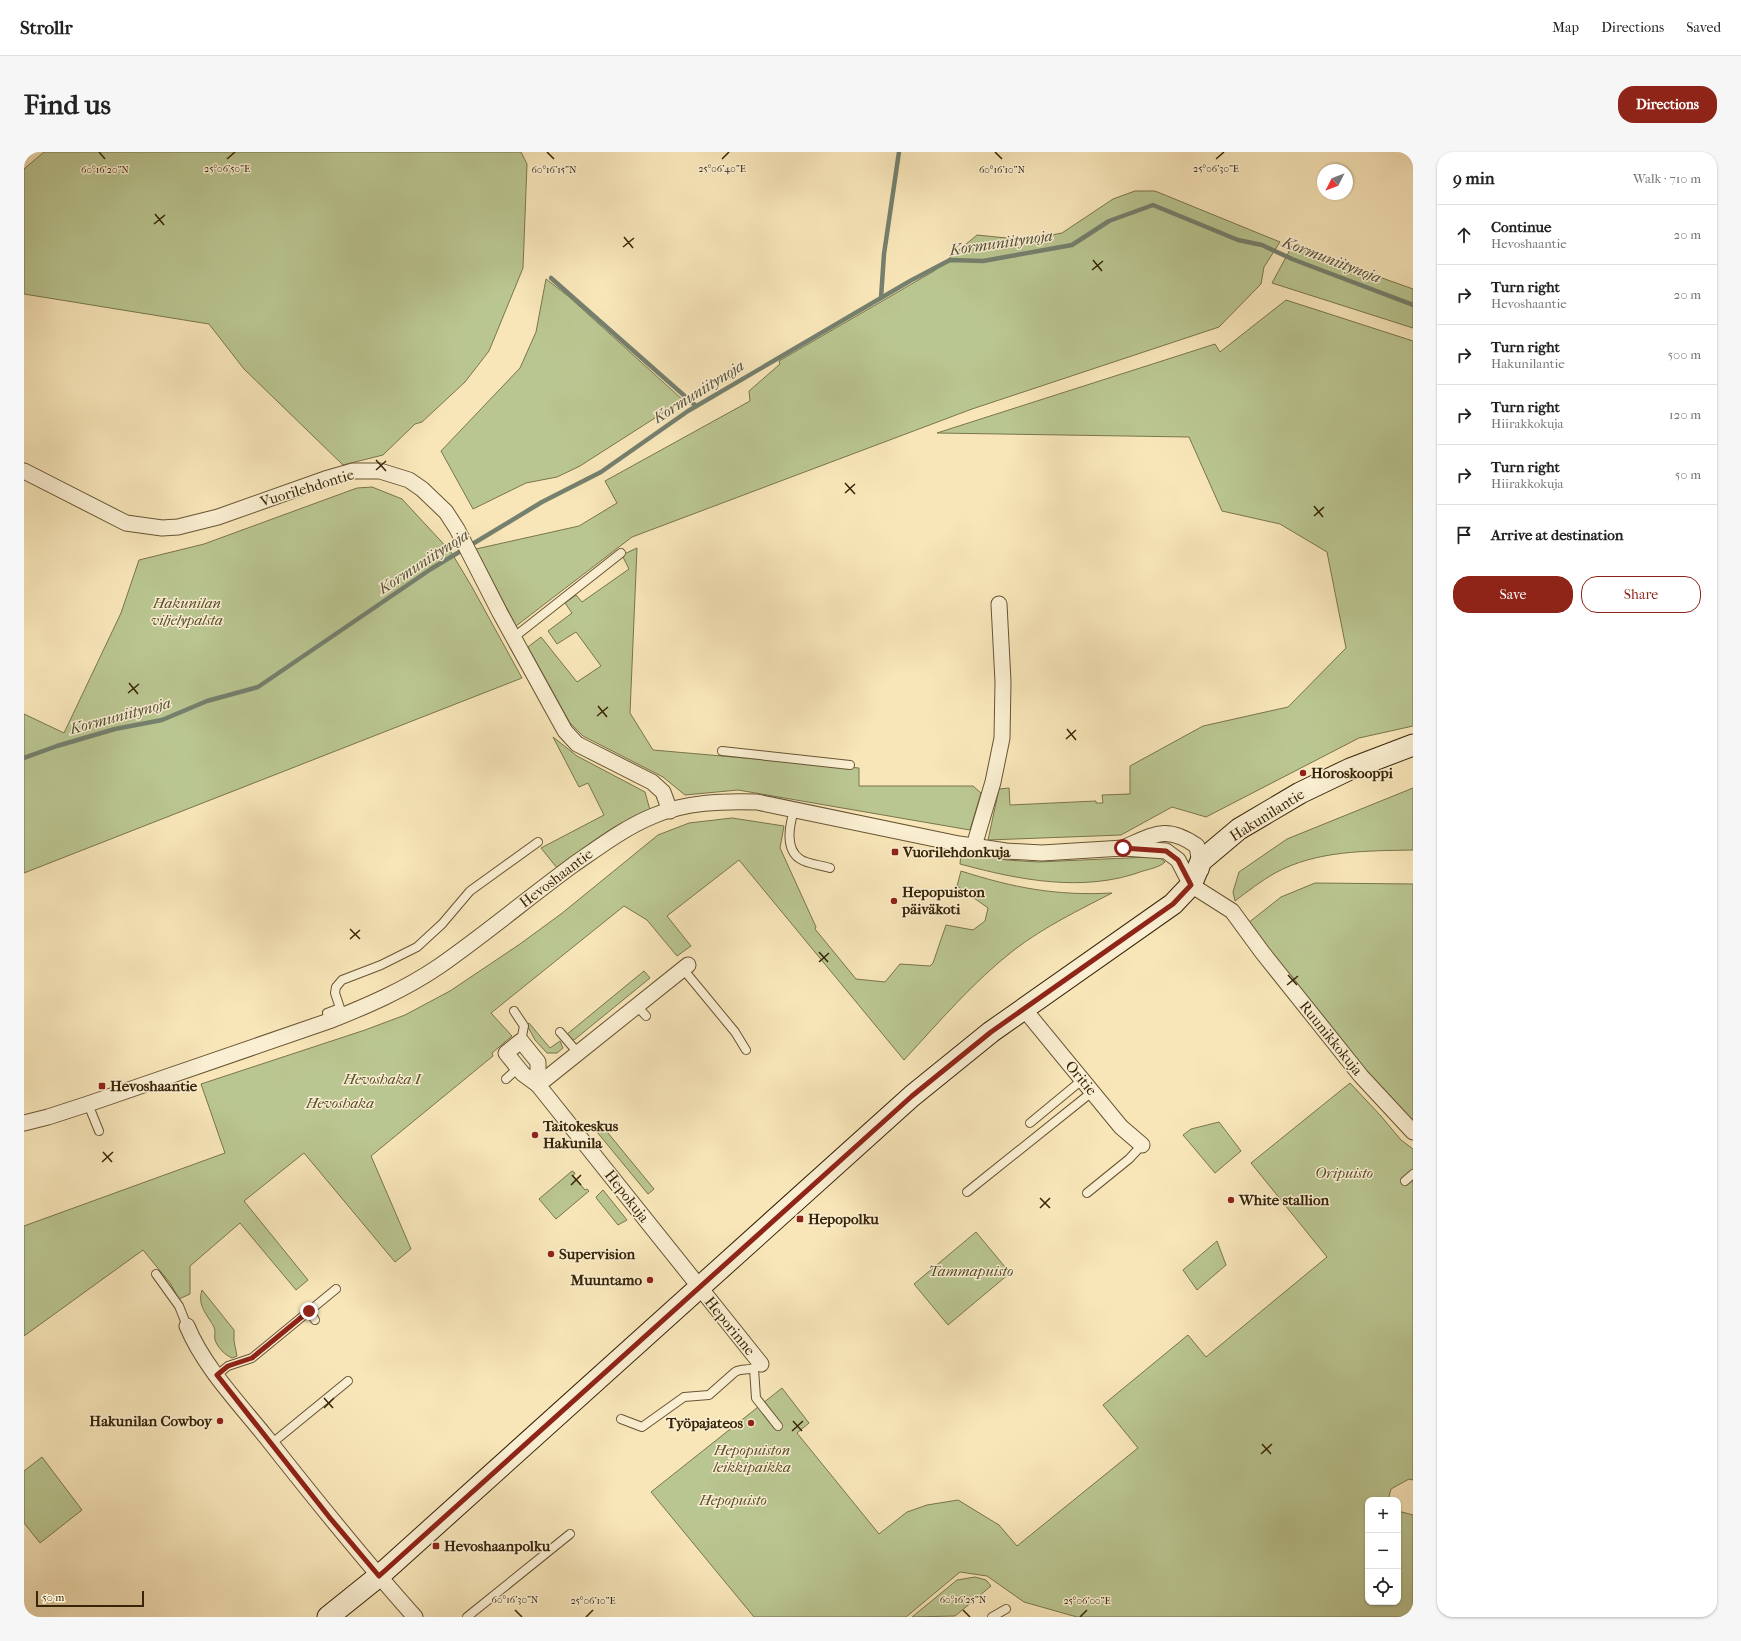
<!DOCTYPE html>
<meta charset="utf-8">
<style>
:root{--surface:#fff;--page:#f6f6f6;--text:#222;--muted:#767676;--line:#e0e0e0;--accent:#8f2418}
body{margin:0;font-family:"IM FELL French Canon",serif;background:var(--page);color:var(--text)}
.controls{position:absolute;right:12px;bottom:12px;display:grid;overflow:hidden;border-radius:8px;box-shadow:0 1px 3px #0004}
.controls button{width:36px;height:36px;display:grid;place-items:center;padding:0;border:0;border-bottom:1px solid var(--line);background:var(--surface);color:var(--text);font:20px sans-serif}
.compass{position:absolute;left:1293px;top:12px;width:36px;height:36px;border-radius:50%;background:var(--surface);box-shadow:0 1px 3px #0004;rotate:228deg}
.scale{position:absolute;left:12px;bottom:10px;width:108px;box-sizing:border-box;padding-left:4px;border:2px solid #382406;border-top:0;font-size:11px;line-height:14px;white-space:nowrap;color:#382406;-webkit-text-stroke:3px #faefd2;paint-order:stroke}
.stop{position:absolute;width:12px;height:12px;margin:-9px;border:3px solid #8f2418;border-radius:50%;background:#fff}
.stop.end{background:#8f2418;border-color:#fff;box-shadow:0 1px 4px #0008}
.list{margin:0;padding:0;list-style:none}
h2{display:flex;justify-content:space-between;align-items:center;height:52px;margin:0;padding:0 16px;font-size:17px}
h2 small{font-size:13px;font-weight:400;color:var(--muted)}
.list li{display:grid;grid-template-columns:26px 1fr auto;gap:12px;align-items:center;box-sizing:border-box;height:60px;padding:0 16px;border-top:1px solid var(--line)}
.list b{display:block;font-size:15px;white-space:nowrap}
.list p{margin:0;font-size:13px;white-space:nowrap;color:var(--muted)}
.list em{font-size:13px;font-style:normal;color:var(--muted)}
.actions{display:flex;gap:8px;padding:12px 16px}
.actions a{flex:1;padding:9px 0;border:1px solid var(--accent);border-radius:16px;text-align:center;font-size:14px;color:var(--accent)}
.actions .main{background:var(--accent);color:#fff}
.icon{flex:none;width:22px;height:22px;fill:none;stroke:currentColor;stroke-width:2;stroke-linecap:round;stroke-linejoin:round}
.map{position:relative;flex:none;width:1389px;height:1465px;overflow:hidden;border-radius:16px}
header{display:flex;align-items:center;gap:24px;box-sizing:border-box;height:56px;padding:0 20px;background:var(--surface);border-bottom:1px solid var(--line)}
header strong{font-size:19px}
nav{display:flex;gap:22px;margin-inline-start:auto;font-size:14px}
.intro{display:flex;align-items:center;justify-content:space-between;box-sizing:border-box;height:96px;padding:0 24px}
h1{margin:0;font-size:28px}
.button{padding:10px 18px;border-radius:16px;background:var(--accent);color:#fff;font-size:14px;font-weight:700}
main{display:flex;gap:24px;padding:0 24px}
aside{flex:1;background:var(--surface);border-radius:16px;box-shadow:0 1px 3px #0004}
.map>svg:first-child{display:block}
.green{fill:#bac691;stroke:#79754c}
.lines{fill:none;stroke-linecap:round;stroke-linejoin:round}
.stream{stroke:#75806e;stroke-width:4.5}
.lane-casing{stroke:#685433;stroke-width:10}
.street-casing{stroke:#685433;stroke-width:17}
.secondary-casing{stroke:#382406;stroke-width:23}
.lane{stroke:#faefd2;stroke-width:8}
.street{stroke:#faefd2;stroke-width:15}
.secondary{stroke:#faefd2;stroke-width:21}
.route{stroke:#8f2418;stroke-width:5}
.ticks{fill:none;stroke:#382406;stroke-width:1.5}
.poi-dot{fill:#8f2418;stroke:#faefd2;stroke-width:1.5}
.labels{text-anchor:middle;stroke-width:3;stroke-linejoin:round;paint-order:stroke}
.street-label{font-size:15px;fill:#382406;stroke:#faefd2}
.park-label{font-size:15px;font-style:italic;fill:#584c29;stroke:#faefd2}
.poi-label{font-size:15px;font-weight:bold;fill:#382406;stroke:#faefd2;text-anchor:start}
.water-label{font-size:16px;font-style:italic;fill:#57523a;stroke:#faefd2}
.ticks-label{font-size:10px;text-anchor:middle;fill:#382406;stroke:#faefd2;stroke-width:3;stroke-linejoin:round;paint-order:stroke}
</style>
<header>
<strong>Strollr</strong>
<nav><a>Map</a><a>Directions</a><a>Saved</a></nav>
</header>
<div class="intro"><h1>Find us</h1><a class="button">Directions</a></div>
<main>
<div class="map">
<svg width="1389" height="1465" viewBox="0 0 1389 1465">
<rect width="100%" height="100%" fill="#f8e6b9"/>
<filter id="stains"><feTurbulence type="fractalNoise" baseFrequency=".005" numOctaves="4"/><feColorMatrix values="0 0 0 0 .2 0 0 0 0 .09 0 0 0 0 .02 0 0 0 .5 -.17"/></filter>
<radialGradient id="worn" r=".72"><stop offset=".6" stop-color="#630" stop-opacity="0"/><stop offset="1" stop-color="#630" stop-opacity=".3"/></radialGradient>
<g class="green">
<path d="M20,0H497L503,12L499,116L465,199L441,230L398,270L391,272L359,303L319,313L220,217L185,172L0,142V17Z"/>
<path d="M1111,39H1131L1256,90L1240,115L1237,132L1195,175L948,257L608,385L492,474L452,397L555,374L593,351L581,329L726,249L725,239L756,212L755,209L910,119L953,83L1002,88L1038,81L1089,47Z"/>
<path d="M1268,94L1389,137V176L1248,131Z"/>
<path d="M522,127L544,144L659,248L556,314L533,325L502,331L449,357L417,299L496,216L512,180Z"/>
<path d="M1262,148L1389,189V574L1335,586L1182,665L1148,655L1097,683L964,688L975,637L985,636L986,653L1072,649V651H1079L1078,643L1106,642V614L1179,574L1264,555L1322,496L1303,400L1256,372L1198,359L1165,285L913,281L1191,192L1196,200Z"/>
<path d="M348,335L378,347L427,400L448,435L498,526L0,721V562L40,581L97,461L115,408L180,392L333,336Z"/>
<path d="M613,396L606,561L629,598L835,616V634H949L957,641L946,678L714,638L661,643L639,625L559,584L546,571L504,495L517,485L553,530L577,514L552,480L533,492L524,479L548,461L541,451L552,443L558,450L605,417L598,403Z"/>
<path d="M529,585L553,604L621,640L626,658L572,688L533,716L517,696L580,663L564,631L555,635Z"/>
<path d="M1389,636V698C1343,699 1293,698 1251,721C1237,729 1224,739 1211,749L1209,740L1215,720L1263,687Z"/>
<path d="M708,666L760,674L756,696L792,775L791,777L832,827L861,830L876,812L906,814L909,811L922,773L949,778L961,769L964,756L933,734L937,719C990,736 1033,744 1088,741C1055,758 1020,775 990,798C949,830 915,870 880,908L715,708L643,764L667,794L653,804L623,768L600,754L467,861L488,884L468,901L469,904L347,1004L387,1097L371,1110L280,1001L220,1049L284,1128L272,1138L216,1071L166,1114V1142L155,1147L146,1131L119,1098L0,1184V1074L201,1001L177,932L341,878L381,863L426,839L496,792L537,762L634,683L665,671Z"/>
<path d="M937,701L983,708L1014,710L1125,705L1136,706L1141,710C1136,715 1126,717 1119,719C1060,741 995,728 936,712Z"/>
<path d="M1291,731L1389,732V971L1345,925L1224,771L1257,745Z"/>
<path d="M620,819L626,826L550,888H545L542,883Z"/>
<path d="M505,871L526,896L536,889L539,896L533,901H523L511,888L503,873Z"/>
<path d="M1326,931L1357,964L1377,988L1389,997V1328L1385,1327L1367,1337L1364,1348H1344V1450H1374V1359L1389,1363V1465H1053L1000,1450L963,1424L936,1420L882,1465H730L627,1340L758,1236L785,1271L773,1281L855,1382L883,1360L903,1353L934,1348L975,1373L993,1394L1114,1296L1079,1253L1164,1183L1182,1205L1303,1105L1227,1011Z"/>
<path d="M1195,970L1217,999L1191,1021L1159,983L1167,977Z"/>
<path d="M579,975L630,1037L624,1042L573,980Z"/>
<path d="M548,1019L551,1021L549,1024L561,1038L563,1037L565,1039L532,1067L515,1047Z"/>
<path d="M579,1038L603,1068L594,1073L573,1047L572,1045Z"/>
<path d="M952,1080L986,1121L924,1173L890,1132Z"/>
<path d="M1193,1089L1202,1113L1173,1138L1159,1118Z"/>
<path d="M178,1138L210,1178V1189L213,1204L208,1206C201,1203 194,1196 191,1188C190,1184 192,1179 190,1175C183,1162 173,1154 178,1138Z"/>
<path d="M18,1305L58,1358L16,1391L0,1371V1319Z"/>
<path d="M951,1425L962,1428L967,1434L931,1464L888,1465L933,1428Z"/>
</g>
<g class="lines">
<g class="stream">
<path d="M527,126L672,254"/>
<path d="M857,146L860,102L875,0"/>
<path d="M0,606L33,594L91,577L138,568L183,549L234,535L407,417L518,350L577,320L664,259L886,129L926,108L959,109L1048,93L1085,69L1129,53L1214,88L1238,93L1268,107L1389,153"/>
</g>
<g class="lane-casing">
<g id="lane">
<path d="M489,486L597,401"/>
<path d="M698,599L826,613"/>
<path d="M770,658C766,672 760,696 776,707C783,712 797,713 806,716"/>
<path d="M659,817L711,880L722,898"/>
<path d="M613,854L622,864"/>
<path d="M490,859L500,874L497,889"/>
<path d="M305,869L303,861L316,856L311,841L312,835L318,828L357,813L393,795L418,772L446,739L514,690"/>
<path d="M536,880L554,901"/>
<path d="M482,927L494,916"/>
<path d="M64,952L75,979"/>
<path d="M1006,971L1058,928"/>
<path d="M1381,1029L1389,1022"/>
<path d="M943,1040L1068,940"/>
<path d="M1063,1041L1105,1007L1118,993"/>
<path d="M132,1122L155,1154L163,1174"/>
<path d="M285,1159L291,1168"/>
<path d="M730,1217L732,1246L754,1274"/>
<path d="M193,1223L204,1214L228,1206L312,1137"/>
<path d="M597,1267L618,1275L660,1245L685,1243L711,1220C720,1215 725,1221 737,1212"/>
<path d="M247,1292L324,1229"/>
<path d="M443,1465L546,1382"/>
<path d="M968,1465L982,1457"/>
</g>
</g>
<g class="street-casing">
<g id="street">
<path d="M0,319L102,371L138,376L154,375L194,365L301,327L329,319H356L385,328L398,337L422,360L433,377L476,461L541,579L553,592L628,630L639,640L646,659"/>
<path d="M950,694L969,630L978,586L979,530L975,452"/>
<path d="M1101,695C1131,682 1143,673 1173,694L1177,718"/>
<path d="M664,813L514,933L737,1212"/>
<path d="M1000,857L1097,975L1118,993"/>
<path d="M497,889L514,910V933L499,922L482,901Z"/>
<path d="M0,971L24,965L64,952L305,869C343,854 380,838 414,815C460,783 504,746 549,713C575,695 600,676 629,664C662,650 698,649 733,650L935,692L982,699L1018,701L1099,696L1142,699L1154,708L1167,733L1208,759L1238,800L1337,924L1389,980"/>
<path d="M163,1174C180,1215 214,1250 242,1285C290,1346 339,1407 391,1465"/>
</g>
</g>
<g class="secondary-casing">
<path id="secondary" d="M304,1465L355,1424L888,944L967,880L1149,752L1167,733L1177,709L1215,677L1276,641L1326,617L1389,593"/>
</g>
<use href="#lane" class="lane"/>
<use href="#street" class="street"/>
<use href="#secondary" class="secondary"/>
</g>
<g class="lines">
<path class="route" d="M285,1159L228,1206L204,1214L193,1223L306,1366L355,1424L888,944L967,880L1149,752L1167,733L1154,708L1142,699L1099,696"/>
</g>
<path class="ticks" d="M75,0L81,7M523,0L530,7M971,0L978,7M203,7L211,0M698,7L705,0M1192,7L1200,0M131,62L140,73M130,72L141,63M600,85L609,96M599,95L610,86M1069,108L1078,119M1068,118L1079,109M352,308L362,319M352,318L362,309M821,331L831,342M821,341L831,332M1290,354L1299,365M1290,364L1300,355M105,531L114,542M104,541L115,532M574,554L583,565M573,564L584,555M1043,577L1052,588M1042,587L1052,578M326,777L336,787M326,787L336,778M795,800L804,810M795,810L805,801M1264,823L1273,833M1263,833L1274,824M79,1000L88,1010M78,1010L89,1000M548,1023L557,1033M547,1033L557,1023M1016,1046L1026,1056M1016,1056L1026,1046M300,1246L309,1256M300,1256L310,1246M769,1269L778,1279M768,1279L779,1269M1238,1292L1247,1302M1237,1302L1248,1292M491,1458L498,1465M939,1458L946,1465M562,1465L569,1458M1056,1465L1063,1458"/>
<g class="poi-dot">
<circle cx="1279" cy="621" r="4"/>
<rect x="867" y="696" width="8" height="8" rx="2"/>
<circle cx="870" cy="749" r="4"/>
<rect x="74" y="930" width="8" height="8" rx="2"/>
<circle cx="511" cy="983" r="4"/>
<circle cx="1207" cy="1048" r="4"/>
<rect x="772" y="1063" width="8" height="8" rx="2"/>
<circle cx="527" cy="1102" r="4"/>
<circle cx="626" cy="1128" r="4"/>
<circle cx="196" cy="1269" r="4"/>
<circle cx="727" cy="1271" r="4"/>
<rect x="408" y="1390" width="8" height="8" rx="2"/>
</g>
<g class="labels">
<g class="street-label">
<text transform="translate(283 336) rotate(-17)" y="5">Vuorilehdontie</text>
<text transform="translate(1243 663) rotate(-32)" y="5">Hakunilantie</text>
<text transform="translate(532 726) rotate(-37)" y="5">Hevoshaantie</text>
<text transform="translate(1307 886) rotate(51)" y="5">Ruunikkokuja</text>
<text transform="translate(1057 926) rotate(50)" y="5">Oritie</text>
<text transform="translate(603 1044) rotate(52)" y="5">Hepokuja</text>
<text transform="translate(706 1174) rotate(51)" y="5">Heporinne</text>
</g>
<g class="park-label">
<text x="163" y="456">Hakunilan<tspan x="163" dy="17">viljelypalsta</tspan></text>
<text x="358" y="932">Hevoshaka I</text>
<text x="316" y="956">Hevoshaka</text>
<text x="1320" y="1026">Oripuisto</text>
<text x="947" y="1124">Tammapuisto</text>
<text x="728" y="1303">Hepopuiston<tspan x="728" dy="17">leikkipaikka</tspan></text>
<text x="709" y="1353">Hepopuisto</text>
</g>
<g class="poi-label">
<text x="1287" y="626">Horoskooppi</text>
<text x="879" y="705">Vuorilehdonkuja</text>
<text x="878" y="745">Hepopuiston<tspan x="878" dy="17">päiväkoti</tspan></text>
<text x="86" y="939">Hevoshaantie</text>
<text x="519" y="979">Taitokeskus<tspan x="519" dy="17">Hakunila</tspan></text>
<text x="1215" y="1053">White stallion</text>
<text x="784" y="1072">Hepopolku</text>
<text x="535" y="1107">Supervision</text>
<text x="618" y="1133" text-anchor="end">Muuntamo</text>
<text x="188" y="1274" text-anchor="end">Hakunilan Cowboy</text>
<text x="719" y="1276" text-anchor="end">Työpajateos</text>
<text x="420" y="1399">Hevoshaanpolku</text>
</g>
<g class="water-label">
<text transform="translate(977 90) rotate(-8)" y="6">Kormuniitynoja</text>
<text transform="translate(1308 107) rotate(21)" y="6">Kormuniitynoja</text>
<text transform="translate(674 239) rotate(-32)" y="6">Kormuniitynoja</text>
<text transform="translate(399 409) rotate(-33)" y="6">Kormuniitynoja</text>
<text transform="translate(96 563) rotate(-15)" y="6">Kormuniitynoja</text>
</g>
</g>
<g class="ticks-label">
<text x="203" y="20">25°06'50"E</text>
<text x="698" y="20">25°06'40"E</text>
<text x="1192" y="20">25°06'30"E</text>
<text x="81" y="21">60°16'20"N</text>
<text x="530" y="21">60°16'15"N</text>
<text x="978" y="21">60°16'10"N</text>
<text x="491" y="1451">60°16'30"N</text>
<text x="939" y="1451">60°16'25"N</text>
<text x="569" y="1452">25°06'10"E</text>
<text x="1063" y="1452">25°06'00"E</text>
</g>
<rect width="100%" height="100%" filter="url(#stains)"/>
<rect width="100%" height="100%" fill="url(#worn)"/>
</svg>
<div class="controls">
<button>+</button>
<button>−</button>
<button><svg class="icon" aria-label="locate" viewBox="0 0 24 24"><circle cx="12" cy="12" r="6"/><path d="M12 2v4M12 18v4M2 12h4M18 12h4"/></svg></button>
</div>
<svg class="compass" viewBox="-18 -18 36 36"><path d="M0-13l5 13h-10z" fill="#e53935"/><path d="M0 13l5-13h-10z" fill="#767676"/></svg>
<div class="scale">50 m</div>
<div class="stop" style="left:1099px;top:696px"></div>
<div class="stop end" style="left:285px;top:1159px"></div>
</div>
<aside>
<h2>9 min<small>Walk · 710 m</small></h2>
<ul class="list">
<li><svg class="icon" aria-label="ahead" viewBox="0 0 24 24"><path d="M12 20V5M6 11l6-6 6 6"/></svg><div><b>Continue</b><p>Hevoshaantie</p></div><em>20 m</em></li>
<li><svg class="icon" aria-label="right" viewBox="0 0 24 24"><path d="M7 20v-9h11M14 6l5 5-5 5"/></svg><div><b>Turn right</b><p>Hevoshaantie</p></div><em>20 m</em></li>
<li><svg class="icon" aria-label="right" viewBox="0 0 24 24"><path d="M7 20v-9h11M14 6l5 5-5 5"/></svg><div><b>Turn right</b><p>Hakunilantie</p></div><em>500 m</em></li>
<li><svg class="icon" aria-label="right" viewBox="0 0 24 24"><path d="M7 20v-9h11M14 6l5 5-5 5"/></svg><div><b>Turn right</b><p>Hiirakkokuja</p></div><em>120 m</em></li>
<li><svg class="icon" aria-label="right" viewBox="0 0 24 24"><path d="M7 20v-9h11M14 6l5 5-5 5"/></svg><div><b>Turn right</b><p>Hiirakkokuja</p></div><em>50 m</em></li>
<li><svg class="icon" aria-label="arrive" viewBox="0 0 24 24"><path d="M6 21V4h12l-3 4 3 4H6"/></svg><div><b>Arrive at destination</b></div></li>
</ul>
<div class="actions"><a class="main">Save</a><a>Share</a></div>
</aside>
</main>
